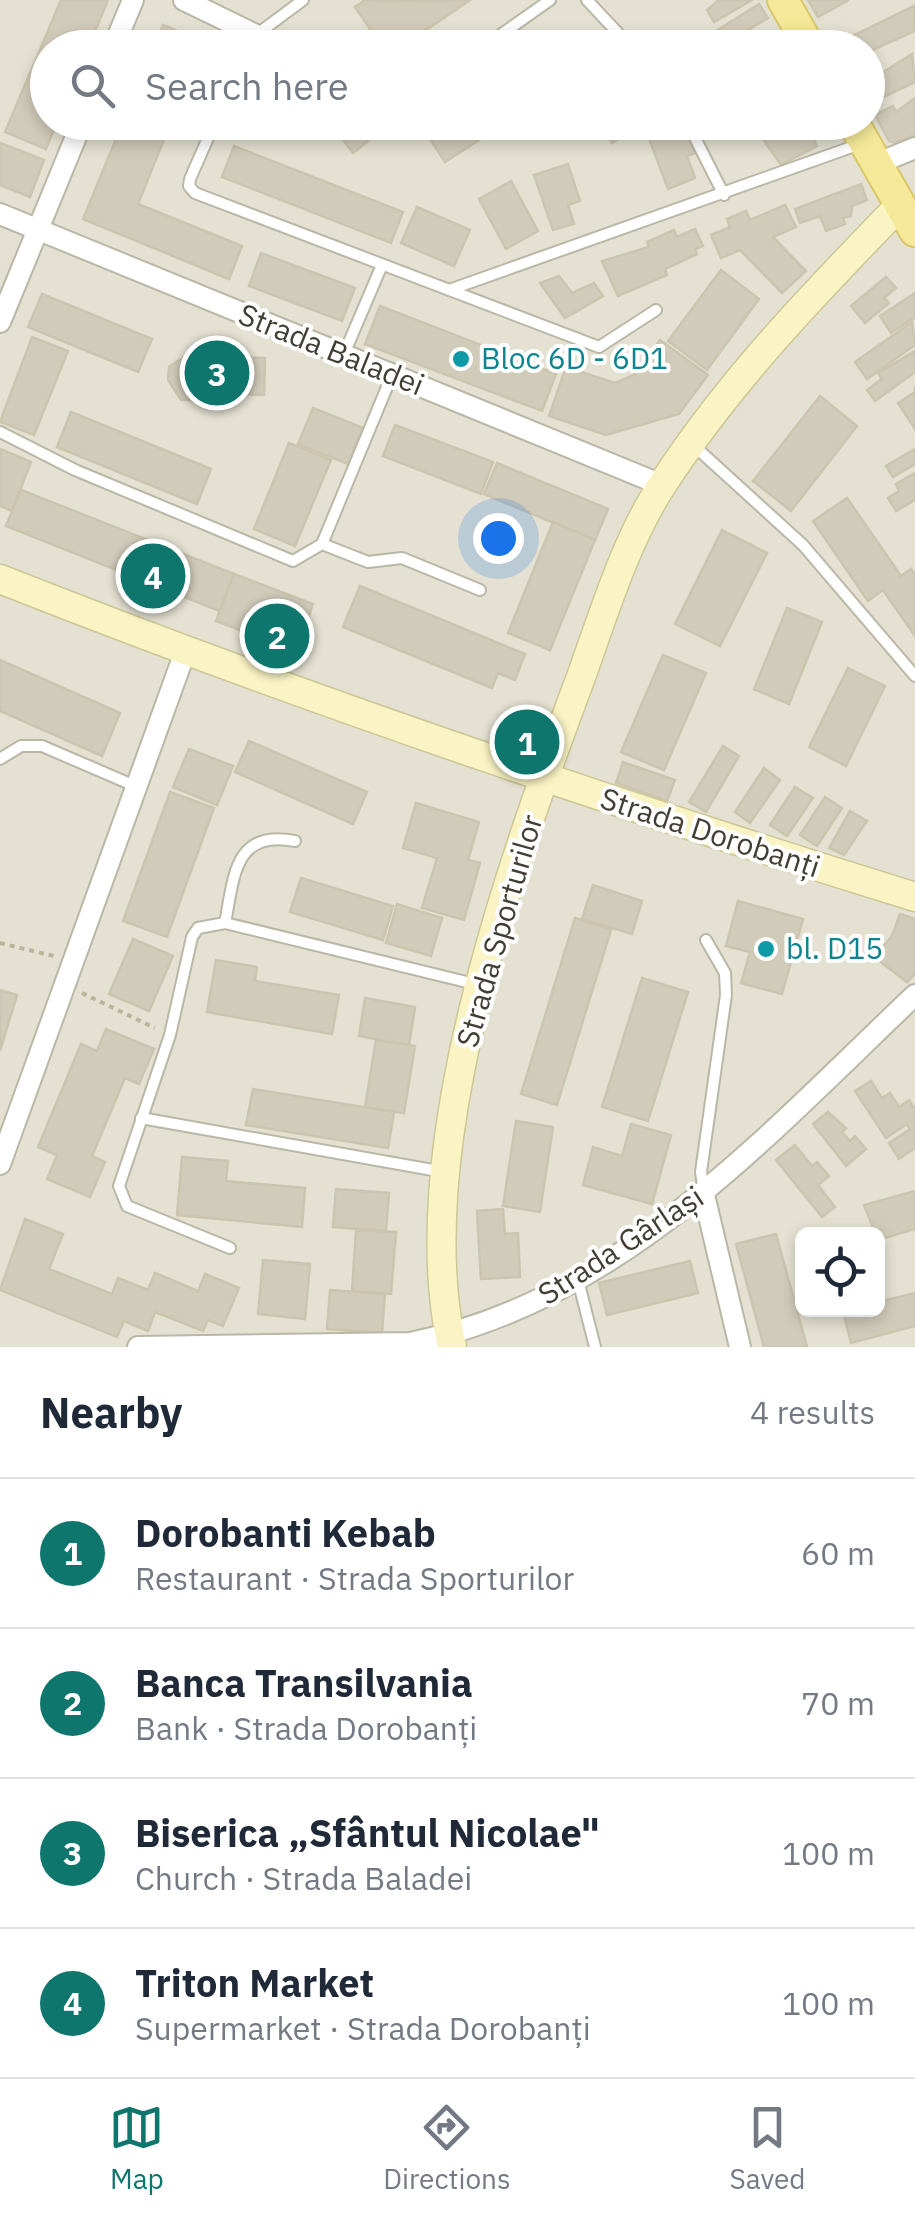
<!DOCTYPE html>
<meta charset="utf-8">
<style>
:root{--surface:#fff;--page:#f6f6f7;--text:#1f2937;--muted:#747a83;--line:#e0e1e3;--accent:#0f766e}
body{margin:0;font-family:"IBM Plex Sans",sans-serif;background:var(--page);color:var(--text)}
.controls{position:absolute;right:30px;bottom:30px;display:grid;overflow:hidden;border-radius:15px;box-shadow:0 5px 15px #0003}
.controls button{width:90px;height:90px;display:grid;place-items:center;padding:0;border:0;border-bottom:2px solid var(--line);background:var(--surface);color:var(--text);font:50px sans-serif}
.you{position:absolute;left:498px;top:538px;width:35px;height:35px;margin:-25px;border:8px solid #fff;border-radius:50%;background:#1a73e8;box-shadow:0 0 0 15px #1a73e833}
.badge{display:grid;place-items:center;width:65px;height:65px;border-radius:50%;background:var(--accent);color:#fff;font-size:32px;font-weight:700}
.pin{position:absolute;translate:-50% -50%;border:5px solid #fff;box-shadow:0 2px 10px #0006}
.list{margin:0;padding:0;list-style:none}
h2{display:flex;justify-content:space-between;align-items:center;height:130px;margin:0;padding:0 40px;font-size:42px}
h2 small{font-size:32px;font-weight:400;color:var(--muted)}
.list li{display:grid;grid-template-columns:65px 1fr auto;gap:30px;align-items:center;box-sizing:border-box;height:150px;padding:0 40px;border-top:2px solid var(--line)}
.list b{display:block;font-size:38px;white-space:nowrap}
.list p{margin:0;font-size:32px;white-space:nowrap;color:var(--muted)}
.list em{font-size:32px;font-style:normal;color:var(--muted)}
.icon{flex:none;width:55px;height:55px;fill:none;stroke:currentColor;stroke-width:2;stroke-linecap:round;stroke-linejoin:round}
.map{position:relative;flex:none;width:915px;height:1347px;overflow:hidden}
.search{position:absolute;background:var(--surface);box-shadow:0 5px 15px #0003;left:30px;right:30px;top:30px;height:110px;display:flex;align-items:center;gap:25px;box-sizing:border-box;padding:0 35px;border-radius:55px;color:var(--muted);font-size:38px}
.sheet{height:730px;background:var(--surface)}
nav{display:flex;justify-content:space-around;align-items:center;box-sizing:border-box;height:140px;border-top:2px solid var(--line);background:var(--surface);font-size:28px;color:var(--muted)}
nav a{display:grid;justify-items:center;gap:5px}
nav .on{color:var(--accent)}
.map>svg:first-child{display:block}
.residential{fill:#e4e1d2;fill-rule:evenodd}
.building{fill:#d1cbba;stroke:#cbc4ae;stroke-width:2.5}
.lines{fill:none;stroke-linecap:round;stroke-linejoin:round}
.service-casing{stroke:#bbb7a7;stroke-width:14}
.minor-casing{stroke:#bbb7a7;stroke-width:24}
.secondary-casing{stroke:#cdc696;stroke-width:31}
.primary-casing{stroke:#d9c76a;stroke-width:34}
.path{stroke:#bbb49a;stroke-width:4;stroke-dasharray:5 5;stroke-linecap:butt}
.service{stroke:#fff;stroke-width:10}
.minor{stroke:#fff;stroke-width:20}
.secondary{stroke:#faf4c5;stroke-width:28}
.primary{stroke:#f5e898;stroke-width:30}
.culture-dot{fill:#0f9aa8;stroke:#fff;stroke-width:4}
.labels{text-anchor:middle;stroke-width:8;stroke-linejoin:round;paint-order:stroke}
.street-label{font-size:30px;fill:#423e34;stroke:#fff}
.culture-label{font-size:30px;fill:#0d838f;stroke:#fff;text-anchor:start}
</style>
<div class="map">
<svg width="915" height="1347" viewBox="0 0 915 1347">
<rect width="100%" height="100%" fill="#f0eee4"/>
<path class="residential" d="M0,0H915V1347H0ZM48,48H868V122H48ZM802,1234H878V1310H802Z"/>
<g class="building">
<path d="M61,0H108L88,48H48V122H57L46,149L5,132Z"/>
<path d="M365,0L406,1L470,0L400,48H383L355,7Z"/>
<path d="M719,0H752L714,22L707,10Z"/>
<path d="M808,0H849L818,17Z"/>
<path d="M759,4L768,18L717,48L714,43L721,38L716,31Z"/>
<path d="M914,6L915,31L868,52V48H845L842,41Z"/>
<path d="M163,25L204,42L202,48H154Z"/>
<path d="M787,29L795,41L784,48H732L745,39L750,47L763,39L765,43Z"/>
<path d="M912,54L915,82L871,103L868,82Z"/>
<path d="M915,98V135L895,143L889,141L875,115L893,106L896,112Z"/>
<path d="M123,122H171L138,204L242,246L229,279L83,219Z"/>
<path d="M330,122H392L353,153Z"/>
<path d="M435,122H489L494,130L445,162L424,130Z"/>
<path d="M599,122H640L641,125L612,143Z"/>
<path d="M675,122H683L695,153L687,156L695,178L668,189L647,133Z"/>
<path d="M704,122L709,130L721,122L734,123L707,139L698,125Z"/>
<path d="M751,122H805L817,146L781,165Z"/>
<path d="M0,143L44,160L30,197L0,185Z"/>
<path d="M234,146L403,212L391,243L222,177Z"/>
<path d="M568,164L580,201L568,205L574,224L553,230L534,175Z"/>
<path d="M511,181L538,231L506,249L479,199Z"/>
<path d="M861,184L867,200L852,206L851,216L843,218L845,224L826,231L820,216L800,223L795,209Z"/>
<path d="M785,205L796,227L773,237L806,271L782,293L740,250L721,258L711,235L730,227L727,219L746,211L750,220Z"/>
<path d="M417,207L470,230L454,266L401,243Z"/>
<path d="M695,229L703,246L695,249L697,254L665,269L667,275L618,296L602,261L649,247L647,242L674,230L677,237Z"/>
<path d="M261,253L355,288L342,321L249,286Z"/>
<path d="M721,270L759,299L707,370L668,341Z"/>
<path d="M559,276L572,293L594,283L603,296L565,318L540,283Z"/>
<path d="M886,277L896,288L884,298L889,303L865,323L851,306Z"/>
<path d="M915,293V317L891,333L880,316Z"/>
<path d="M42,294L152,339L138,372L28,327Z"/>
<path d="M380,306L556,374L542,411L365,344Z"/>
<path d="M912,322L915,345L867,379L855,362Z"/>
<path d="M32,337L68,351L34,435L0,422Z"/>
<path d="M660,340L708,375L679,414L606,435L549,416L566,367L615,383L634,375Z"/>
<path d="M193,351L216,357L265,358L264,395L216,393L207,400H181L168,380L169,367Z"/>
<path d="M915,351V372L875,401L867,390L882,379L878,373Z"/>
<circle cx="200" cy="377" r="11"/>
<path d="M915,386V429L898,403L915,392Z"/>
<path d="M820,396L857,426L791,511L753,481Z"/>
<path d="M313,408L363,428L348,464L298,444Z"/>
<path d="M71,412L211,469L197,504L57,447Z"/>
<path d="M395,425L493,462L481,494L383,456Z"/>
<path d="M289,443L331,460L295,546L254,529Z"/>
<path d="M0,449L31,462L12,511L0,506Z"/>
<path d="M915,449V464L893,477L886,466Z"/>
<path d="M497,463L608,509L595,540L484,494Z"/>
<path d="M915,473V500L896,511L888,498L899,491L896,484Z"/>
<path d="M21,490L234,574L220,611L6,526Z"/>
<path d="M847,498L901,576L911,569L915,575V636L883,590L868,601L813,521Z"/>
<path d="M553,522L595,540L550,650L508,633Z"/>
<path d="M722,530L767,553L720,646L675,624Z"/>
<path d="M234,574L313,604L302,634L285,628L279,645L216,621Z"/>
<path d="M360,586L525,654L515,680L498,673L492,688L343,627Z"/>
<path d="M787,608L822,622L789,704L754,689Z"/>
<path d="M663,655L706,673L664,770L621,752Z"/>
<path d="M0,660L120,713L102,756L0,711Z"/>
<path d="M848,668L885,686L846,766L809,747Z"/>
<path d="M249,741L367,792L353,824L235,772Z"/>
<path d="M723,746L739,756L706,812L689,802Z"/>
<path d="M189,749L233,766L217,805L173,787Z"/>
<path d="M623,762L675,780L667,801L616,783Z"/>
<path d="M764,768L780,780L750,823L735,812Z"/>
<path d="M795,787L813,798L787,836L770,825Z"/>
<path d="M170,792L214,808L167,937L123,921Z"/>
<path d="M825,797L842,808L817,846L800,835Z"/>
<path d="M416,803L479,822L468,860L480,863L464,920L422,908L437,858L403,848Z"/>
<path d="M850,811L867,821L844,855L829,848Z"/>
<path d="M301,878L393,906L383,940L290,912Z"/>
<path d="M593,885L642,901L632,934L582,919Z"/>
<path d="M738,901L803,919L782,994L741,983L750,952L726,946Z"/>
<path d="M397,904L442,918L431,956L386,943Z"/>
<path d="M900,914L915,919V974L907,982L874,957L892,936Z"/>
<path d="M575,918L611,930L557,1105L521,1094Z"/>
<path d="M133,939L173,956L149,1011L109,994Z"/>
<path d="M216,960L257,967L255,981L339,995L332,1034L207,1012Z"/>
<path d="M642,978L688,992L648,1121L602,1107Z"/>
<path d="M0,990L17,995L0,1051Z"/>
<path d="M365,998L415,1007L409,1045L359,1036Z"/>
<path d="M106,1029L154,1049L139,1084L125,1078L92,1156L105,1162L90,1197L47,1179L57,1155L38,1147L81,1044L97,1051Z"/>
<path d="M376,1040L415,1046L404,1113L365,1107Z"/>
<path d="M871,1081L882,1098L890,1093L899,1107L909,1100L915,1109V1148L899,1159L889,1143L910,1129L907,1124L886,1138L855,1091Z"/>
<path d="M253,1089L394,1112L388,1148L246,1125Z"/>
<path d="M828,1112L846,1128L842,1132L850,1141L855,1136L866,1149L846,1166L813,1124Z"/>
<path d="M516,1121L553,1127L540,1212L503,1206Z"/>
<path d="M631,1124L671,1135L652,1204L583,1185L593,1147L622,1156Z"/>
<path d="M795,1145L812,1166L817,1162L829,1176L818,1185L835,1207L822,1217L776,1160Z"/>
<path d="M182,1157L228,1161L226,1181L305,1188L302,1227L177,1215Z"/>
<path d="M336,1189L389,1193L386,1231L333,1227Z"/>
<path d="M915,1191V1229L878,1240L864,1205Z"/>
<path d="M503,1209L505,1234L518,1233L520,1277L481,1279L477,1211Z"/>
<path d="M25,1219L63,1234L49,1269L112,1294L118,1278L148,1290L155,1273L198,1291L205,1274L239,1288L223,1326L208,1320L203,1331L155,1312L148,1331L124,1321L117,1337L0,1290Z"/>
<path d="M356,1230L396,1232L391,1294L352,1291Z"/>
<path d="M776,1234L807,1347H764L736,1244Z"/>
<path d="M263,1260L310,1264L305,1319L258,1314Z"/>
<path d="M690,1261L698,1293L607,1315L599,1283Z"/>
<path d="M330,1290L385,1294L382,1333L327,1329Z"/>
<path d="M915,1293V1326L851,1343L843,1311L878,1310V1302Z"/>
</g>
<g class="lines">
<g class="service-casing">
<g id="service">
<path d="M587,0L632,48"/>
<path d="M250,48L256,35L303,0"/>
<path d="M482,48L550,0"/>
<path d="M215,122L190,179L189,186L195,193L599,347L656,310"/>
<path d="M687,122L724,195"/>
<path d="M449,290L863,143"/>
<path d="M344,354L382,265"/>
<path d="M0,432L75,470L293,561L322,544L368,562L402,558L480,590"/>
<path d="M691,443L803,545L915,676"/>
<path d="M322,544L392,375"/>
<path d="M0,759L21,746H42L135,786"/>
<path d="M225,923C234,877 234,829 295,841"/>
<path d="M141,1118L444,1172"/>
<path d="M704,1192L701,1172L726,995L725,973L706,940"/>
<path d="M230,1248L127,1206L119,1186L170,1035L192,937L198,928L225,923L479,985"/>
<path d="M578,1280L595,1347"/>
</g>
</g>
<g class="minor-casing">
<g id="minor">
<path d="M184,0L256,35"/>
<path d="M113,48L133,0"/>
<path d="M876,164L915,148"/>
<path d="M0,214L662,485"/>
<path d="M0,322L82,122"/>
<path d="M0,1164L185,652"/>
<path d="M704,1195L740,1347"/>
<path d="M138,1347L410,1343C619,1302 767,1135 915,995"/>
</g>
</g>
<g class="secondary-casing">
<g id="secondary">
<path d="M0,579C301,698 606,801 915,897"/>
<path d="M452,1347C408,1150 511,864 581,677C604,613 626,539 664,482C731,379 815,293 900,205"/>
</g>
</g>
<g class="primary-casing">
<g id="primary">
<path d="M783,0L810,48"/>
<path d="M853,122L915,231"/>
</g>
</g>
<g class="path">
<path d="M0,943L54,956"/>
<path d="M82,993L155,1028"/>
</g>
<use href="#service" class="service"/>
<use href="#minor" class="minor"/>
<use href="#secondary" class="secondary"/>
<use href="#primary" class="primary"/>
</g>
<g class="culture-dot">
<circle cx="461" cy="359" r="10"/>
<circle cx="766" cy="949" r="10"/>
</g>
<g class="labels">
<g class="street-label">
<text transform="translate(331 350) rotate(22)" y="10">Strada Baladei</text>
<text transform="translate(710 833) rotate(18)" y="10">Strada Dorobanți</text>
<text transform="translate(500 931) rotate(-74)" y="10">Strada Sporturilor</text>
<text transform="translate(621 1246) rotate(-33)" y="10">Strada Gârlași</text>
</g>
<g class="culture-label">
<text x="481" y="369">Bloc 6D - 6D1</text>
<text x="786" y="959">bl. D15</text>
</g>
</g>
</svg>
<div class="controls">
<button><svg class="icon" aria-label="locate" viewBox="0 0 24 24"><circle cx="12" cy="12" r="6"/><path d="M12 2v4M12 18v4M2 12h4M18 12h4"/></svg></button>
</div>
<div class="you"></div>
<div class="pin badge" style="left:527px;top:742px">1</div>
<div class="pin badge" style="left:277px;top:636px">2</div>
<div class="pin badge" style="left:217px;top:373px">3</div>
<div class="pin badge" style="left:153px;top:576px">4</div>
<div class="search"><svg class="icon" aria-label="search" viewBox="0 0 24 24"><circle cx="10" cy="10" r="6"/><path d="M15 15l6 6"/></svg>Search here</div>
</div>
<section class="sheet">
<h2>Nearby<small>4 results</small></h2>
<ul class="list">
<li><span class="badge">1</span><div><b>Dorobanti Kebab</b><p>Restaurant · Strada Sporturilor</p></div><em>60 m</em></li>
<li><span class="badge">2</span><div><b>Banca Transilvania</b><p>Bank · Strada Dorobanți</p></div><em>70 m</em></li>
<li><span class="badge">3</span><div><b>Biserica „Sfântul Nicolae&quot;</b><p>Church · Strada Baladei</p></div><em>100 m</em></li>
<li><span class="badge">4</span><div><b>Triton Market</b><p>Supermarket · Strada Dorobanți</p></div><em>100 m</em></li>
</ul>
</section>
<nav>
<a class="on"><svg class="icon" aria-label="map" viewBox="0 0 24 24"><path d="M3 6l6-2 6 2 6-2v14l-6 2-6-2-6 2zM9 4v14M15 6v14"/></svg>Map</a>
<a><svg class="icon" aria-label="directions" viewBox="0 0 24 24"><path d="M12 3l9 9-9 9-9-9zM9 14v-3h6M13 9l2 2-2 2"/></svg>Directions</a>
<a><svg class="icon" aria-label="saved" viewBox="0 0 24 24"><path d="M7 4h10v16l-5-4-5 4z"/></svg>Saved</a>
</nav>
